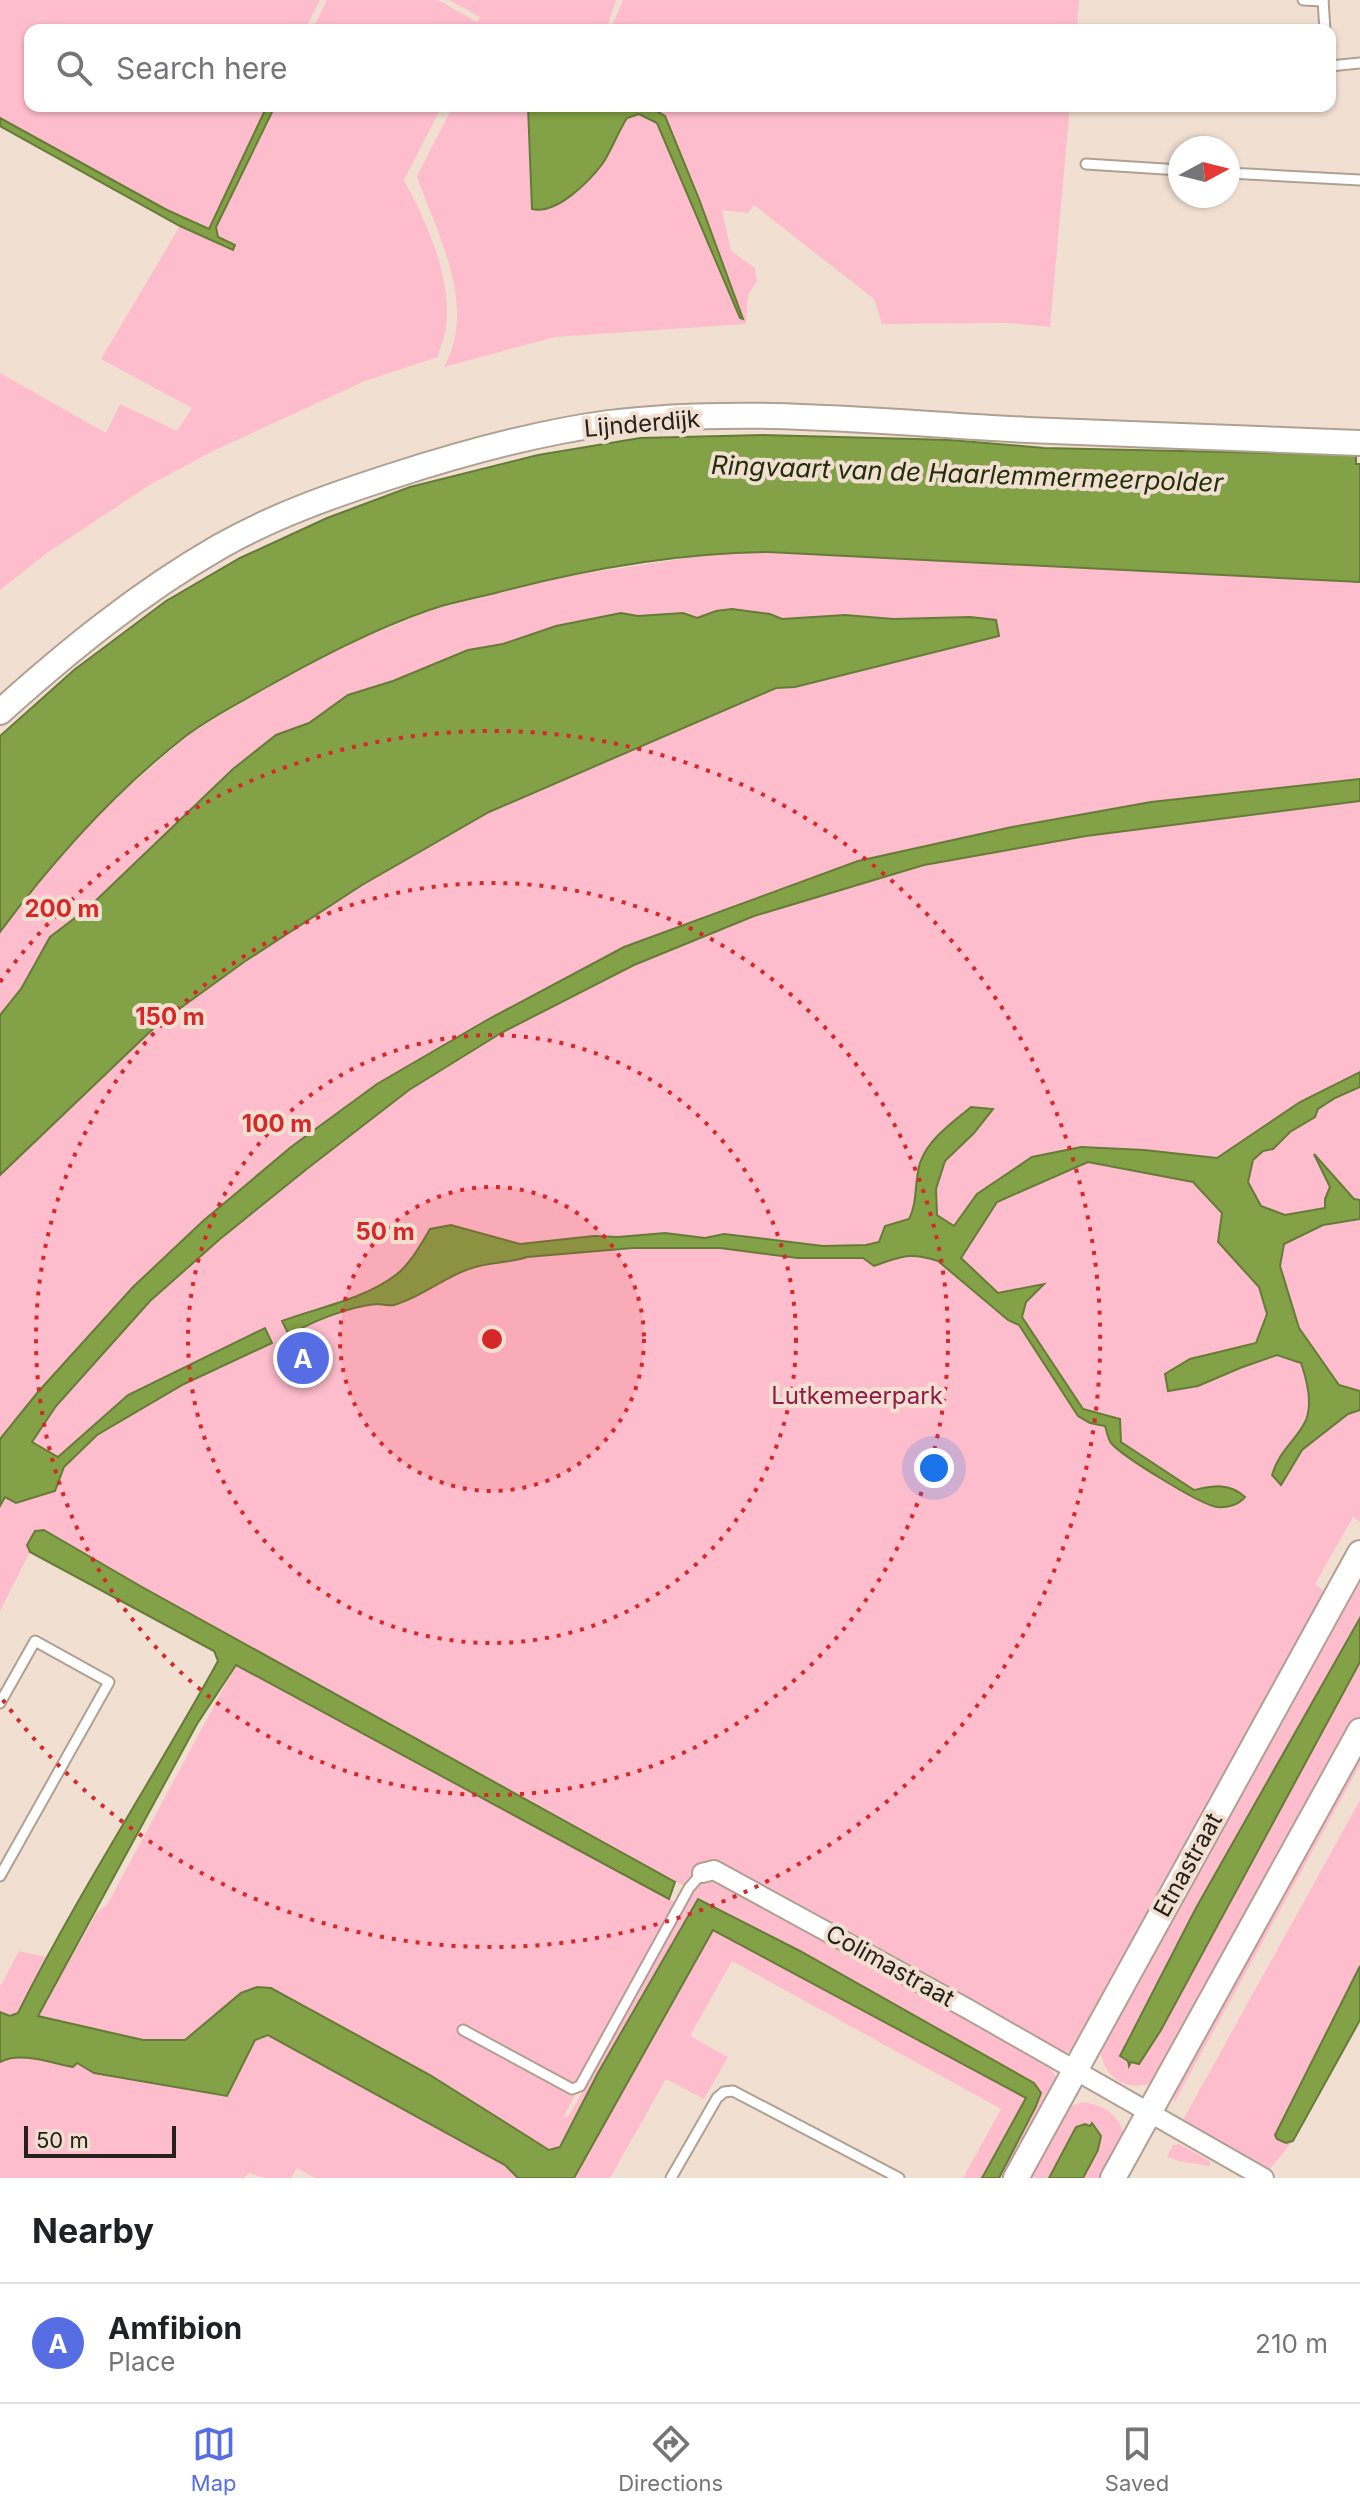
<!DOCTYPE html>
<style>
:root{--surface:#fff;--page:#f2f2f2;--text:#202124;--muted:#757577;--line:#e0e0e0;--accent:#566de3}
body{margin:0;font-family:Inter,sans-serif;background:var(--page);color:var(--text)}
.compass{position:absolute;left:1168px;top:136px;width:72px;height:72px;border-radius:50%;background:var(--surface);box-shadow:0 2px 6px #0004;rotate:83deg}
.scale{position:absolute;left:24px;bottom:20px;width:152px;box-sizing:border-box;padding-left:8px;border:4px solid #26211b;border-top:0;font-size:22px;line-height:28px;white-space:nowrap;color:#26211b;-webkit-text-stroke:6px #f1e0d2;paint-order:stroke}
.you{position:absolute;left:934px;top:1468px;width:28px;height:28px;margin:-20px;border:6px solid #fff;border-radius:50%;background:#1a73e8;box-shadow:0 0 0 12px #1a73e833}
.badge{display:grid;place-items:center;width:52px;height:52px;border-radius:50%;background:var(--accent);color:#fff;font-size:26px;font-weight:700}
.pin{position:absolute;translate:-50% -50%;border:4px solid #fff;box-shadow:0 2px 8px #0006}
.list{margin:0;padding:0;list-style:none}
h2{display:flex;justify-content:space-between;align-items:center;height:104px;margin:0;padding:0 32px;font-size:34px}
h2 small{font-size:26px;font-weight:400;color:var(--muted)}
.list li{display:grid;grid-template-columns:52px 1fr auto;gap:24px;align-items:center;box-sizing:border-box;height:120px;padding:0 32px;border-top:2px solid var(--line)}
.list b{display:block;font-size:30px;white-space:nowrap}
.list p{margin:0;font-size:26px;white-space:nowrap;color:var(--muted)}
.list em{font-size:26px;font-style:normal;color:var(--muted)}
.icon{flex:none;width:44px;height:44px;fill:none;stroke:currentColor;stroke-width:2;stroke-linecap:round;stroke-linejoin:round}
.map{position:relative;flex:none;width:1360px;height:2178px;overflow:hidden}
.search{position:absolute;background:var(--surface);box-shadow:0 2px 6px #0004;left:24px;right:24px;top:24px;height:88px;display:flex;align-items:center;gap:20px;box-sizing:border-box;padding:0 28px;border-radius:16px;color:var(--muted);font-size:30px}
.sheet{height:224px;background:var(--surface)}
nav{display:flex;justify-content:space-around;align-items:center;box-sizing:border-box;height:112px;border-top:2px solid var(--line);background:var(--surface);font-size:22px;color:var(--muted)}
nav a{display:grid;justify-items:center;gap:4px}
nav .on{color:var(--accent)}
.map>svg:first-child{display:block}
.green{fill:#febdcc}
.water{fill:#83a146;stroke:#677b39;stroke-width:2}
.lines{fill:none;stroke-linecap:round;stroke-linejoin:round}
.lane-casing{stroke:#afa092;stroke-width:13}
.street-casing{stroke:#afa092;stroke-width:22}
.secondary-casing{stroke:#afa092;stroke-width:28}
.lane{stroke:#fff;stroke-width:9}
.street{stroke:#fff;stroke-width:18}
.secondary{stroke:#fff;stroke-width:24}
.ring{fill:none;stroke:#d62828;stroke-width:4;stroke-dasharray:4 8}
.labels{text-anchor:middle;stroke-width:8;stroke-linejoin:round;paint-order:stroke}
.street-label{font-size:24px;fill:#26211b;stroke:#f1e0d2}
.park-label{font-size:24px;fill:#901b49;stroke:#f1e0d2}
.water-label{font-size:26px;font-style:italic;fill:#222e07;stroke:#f1e0d2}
.centre{fill:#d62828;stroke:#f1e0d2;stroke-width:4}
.ring-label{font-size:24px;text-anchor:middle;font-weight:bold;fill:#d62828;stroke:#f1e0d2;stroke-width:8;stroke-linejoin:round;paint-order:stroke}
</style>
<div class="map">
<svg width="1360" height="2178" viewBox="0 0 1360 2178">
<rect width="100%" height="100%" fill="#f1e0d2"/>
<g class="green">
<path d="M0,0H320L305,30H30V106H267L210,229L167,210L0,118Z"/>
<path d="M327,0H438L477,22L480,17L449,0H616L606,30H506L494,24L491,30L482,25L479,30H312Z"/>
<path d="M623,0H1079L1077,30H610Z"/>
<path d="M275,106H442L404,180C427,223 452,277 446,327C445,337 440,347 438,357L365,381L213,451L148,486L47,553L0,590V373L106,433L120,404L177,431L192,408L101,359L180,226L233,250L218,237L216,227Z"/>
<path d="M453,106H528L532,209L618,131L627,118L639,114L657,123L740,318H742L699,199L665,116L648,106H1070L1050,327L1009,323L882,324L874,299L754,205L748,213L722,210L731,251L755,268L757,281L748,295L746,324L555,337L444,367C478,306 437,235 417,176Z"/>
<path d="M727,552H768L1360,582V779L1151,802L922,846L858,861L624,947L487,1020L377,1084L291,1147L203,1221L133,1287L38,1392L0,1439V1175L157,1025L244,962L362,885L489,812L776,688L795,687L998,636L996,621L893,619L845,615L782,619L770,614L716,611L697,618L683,613L638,616L621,613L556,626L503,644L468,650L393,681L348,695L309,723L276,735L88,908L50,937L21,989L0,1015V932L70,845L108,805L189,734L285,677L342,647L431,610L561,577Z"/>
<path d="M1360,792V1522L1353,1517L1315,1584L1330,1596L1076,2050L1064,2052L1049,2049L1044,2058L1056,2077L1057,2090L1011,2178H999L1036,2106L1034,2083L800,1951L699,1900L598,2073L559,2147L549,2150L430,2075L271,1988L185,2040H143L38,2016L97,1912L107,1905L236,1665L677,1903L563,2118L570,2114L697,1885L705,1879L723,1881L713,1863C698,1861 693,1876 686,1887L230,1645L27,1544L30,1552L0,1611V1471L150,1288L415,1073L618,964L904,862Z"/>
<path d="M1360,1566V1719L1157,2081C1126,2095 1101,2077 1100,2044Z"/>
<path d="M1360,1743V1765L1174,2103L1173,2083Z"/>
<path d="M1360,1800V1966L1277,2139L1286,2143L1293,2141L1270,2169L1200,2133L1183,2120Z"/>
<path d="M713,1930L1027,2098L982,2178H963L1001,2109L732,1961L690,2036L728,2057L704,2099L666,2079L610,2178H574Z"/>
<path d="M19,1951L46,1957L18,2013L11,2016L0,2012V1987Z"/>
<path d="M268,2035L505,2165L518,2178H315L297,2168L291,2178H265L250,2173L243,2178H0V2062C21,2051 51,2063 73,2067L77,2063L94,2073L223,2096L230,2088L255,2040Z"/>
<path d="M1083,2102C1107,2105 1130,2122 1122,2149C1119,2159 1111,2169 1107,2178H1083L1098,2150L1101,2137L1091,2126L1076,2128L1049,2178H1027L1066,2107Z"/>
<path d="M1179,2144L1210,2161V2166L1179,2161L1167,2157L1173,2145Z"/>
</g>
<g class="water">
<path d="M267,106H275L216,227L218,237L235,245L233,250L180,226L0,126V118L167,210L209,229Z"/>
<path d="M528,106H648L665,116L699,199L743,319L740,318L657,123L639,114L627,118C618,132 612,149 603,163C589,182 556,215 532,209Z"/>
<path d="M763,435L951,440L1044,448L1356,455V464H1360V582L768,552C678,553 587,569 499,592C476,598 452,602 429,610C372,630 317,659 265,688C239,703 211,717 187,735C115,791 54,859 0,932V736L74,670L166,601L240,558L327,518L410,487L538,455L640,438Z"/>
<path d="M732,609L770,614L782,619L845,615L893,619L970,617L996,620L999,636L795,687L776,688L489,812L362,885L244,962L157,1025L0,1175V1015L21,989L50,937L88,908L233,769L276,735L309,723L348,695L393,681L468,650L503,644L556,626L621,613L638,616L683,613L697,618L716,611Z"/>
<path d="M1360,779V801L1086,836L924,865L754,916L634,965L501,1033L409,1090L308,1168L220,1239L150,1301L56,1406L32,1442L58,1457L128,1395L265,1328L272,1343L184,1384L97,1435L64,1467L55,1491L16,1503L5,1497L0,1506V1439L38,1392L133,1287L203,1221L291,1147L377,1084L487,1020L624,947L858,861L1012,827L1151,802Z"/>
<path d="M1360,1072V1087L1335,1098L1318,1109L1315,1117L1290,1132L1273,1149L1263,1151L1253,1160L1248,1182L1261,1206L1285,1215L1325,1208V1199L1330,1187L1314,1154L1354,1199L1360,1200V1219L1323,1225L1284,1244L1280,1266L1299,1328L1339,1385L1360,1391V1410L1348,1414L1302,1450L1281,1485L1272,1475C1279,1450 1298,1439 1306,1420C1313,1402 1307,1380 1301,1363L1277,1355L1240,1368L1198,1386L1168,1391L1165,1374L1190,1359L1256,1343L1267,1314L1259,1287L1218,1242L1222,1213L1193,1182L1088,1162L997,1202L961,1258L998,1293L1044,1284L1026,1302L1022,1317L1083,1409L1120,1419L1121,1442L1194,1490C1213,1486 1229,1482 1245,1497C1239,1505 1227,1508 1217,1507C1201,1505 1123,1457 1111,1443C1108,1439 1107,1432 1105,1426L1090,1423L1078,1416L1019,1325L1008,1320L938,1261C910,1252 901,1256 874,1266L863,1258H798L720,1248H633L527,1257C509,1263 490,1262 472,1268C445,1276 423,1297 394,1305C388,1306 383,1304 376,1304C348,1307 313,1321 289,1335L282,1321C320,1307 365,1299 397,1274C411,1263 421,1244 430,1229L451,1225L520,1244L594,1236L618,1237L665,1233L705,1238L724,1234L823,1246L866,1245L879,1242L885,1226L909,1219C918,1202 914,1182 920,1163C928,1139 952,1123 971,1107L993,1109L974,1133L945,1161L936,1189L937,1215L954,1226L977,1194L1032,1157L1081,1147L1144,1150L1217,1158L1300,1102Z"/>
<path d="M44,1530L142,1587L675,1882L669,1899L236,1665L197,1724L38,2016L143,2040H185L241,1993L257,1987L271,1988L430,2075L549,2150L560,2147L598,2073L698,1899L800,1951L1034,2083L1041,2093L1036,2106L999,2178H982L1026,2098L713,1930L574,2178H518L505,2165L268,2035L255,2040L227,2096L94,2073L77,2063L73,2067C51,2063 21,2051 0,2062V2012L10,2016L18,2013C78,1893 153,1779 218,1661L214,1651L30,1552L27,1545L35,1531Z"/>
<path d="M1360,1618V1662L1161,2030L1139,2064L1131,2062L1129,2066L1128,2061L1120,2056L1196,1908Z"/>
<path d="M1360,1966V2020L1293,2141L1286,2143L1277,2139L1275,2135Z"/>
<path d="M1092,2123L1101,2136L1098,2150L1083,2178H1049L1076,2127L1085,2124L1090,2126Z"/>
</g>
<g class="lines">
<g class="lane-casing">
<g id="lane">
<path d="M1303,0L1323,1"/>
<path d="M1323,0L1325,30"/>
<path d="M1330,66L1360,63"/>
<path d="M1086,164L1180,170"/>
<path d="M1228,173L1360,180"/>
<path d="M0,1703L35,1641L109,1682L0,1876"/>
<path d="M463,2030L572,2089L580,2086L689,1888L702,1873"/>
<path d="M671,2178L717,2098L724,2092L733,2091L899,2178"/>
</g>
</g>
<g class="street-casing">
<path id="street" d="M702,1873L714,1870L968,2009L1264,2178"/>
</g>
<g class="secondary-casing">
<g id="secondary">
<path d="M0,712C68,651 139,593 219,547C273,516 333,495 392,476C463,453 535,433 609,423C748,406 889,423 1028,430C1139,435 1249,438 1360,443"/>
<path d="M1016,2178L1360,1553"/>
<path d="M1113,2178L1360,1731"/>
</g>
</g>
<use href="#lane" class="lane"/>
<use href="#street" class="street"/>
<use href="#secondary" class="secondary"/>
</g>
<circle cx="492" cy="1339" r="152" fill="#d62828" fill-opacity=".12"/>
<g class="ring">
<circle cx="492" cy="1339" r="152"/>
<circle cx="492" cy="1339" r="304"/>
<circle cx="492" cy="1339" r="456"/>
<path d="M0 982A608 608 0 1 1 0 1696"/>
</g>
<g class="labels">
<g class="street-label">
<text transform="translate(642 424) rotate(-5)" y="8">Lijnderdijk</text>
<text transform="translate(1188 1865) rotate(-61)" y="8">Etnastraat</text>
<text transform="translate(890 1966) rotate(29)" y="8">Colimastraat</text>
</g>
<g class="park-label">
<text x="857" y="1404">Lutkemeerpark</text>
</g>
<g class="water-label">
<text transform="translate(967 474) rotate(2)" y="9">Ringvaart van de Haarlemmermeerpolder</text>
</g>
</g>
<circle cx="492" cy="1339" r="12" class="centre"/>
<g class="ring-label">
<text x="62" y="917">200 m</text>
<text x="170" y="1025">150 m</text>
<text x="277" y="1132">100 m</text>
<text x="385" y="1240">50 m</text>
</g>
</svg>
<svg class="compass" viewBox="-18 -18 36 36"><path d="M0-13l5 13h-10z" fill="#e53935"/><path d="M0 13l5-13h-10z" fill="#757577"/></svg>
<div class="scale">50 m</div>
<div class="you"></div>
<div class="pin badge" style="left:303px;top:1358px">A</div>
<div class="search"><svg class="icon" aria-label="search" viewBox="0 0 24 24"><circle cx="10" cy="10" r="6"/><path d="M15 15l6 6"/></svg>Search here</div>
</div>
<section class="sheet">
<h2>Nearby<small></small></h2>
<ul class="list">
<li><span class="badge">A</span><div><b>Amfibion</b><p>Place</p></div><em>210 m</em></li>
</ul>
</section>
<nav>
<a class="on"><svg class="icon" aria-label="map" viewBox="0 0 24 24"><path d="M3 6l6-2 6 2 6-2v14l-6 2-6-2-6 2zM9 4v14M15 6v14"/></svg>Map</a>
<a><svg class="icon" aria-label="directions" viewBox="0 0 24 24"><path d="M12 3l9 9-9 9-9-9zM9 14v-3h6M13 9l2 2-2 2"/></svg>Directions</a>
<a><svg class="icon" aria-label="saved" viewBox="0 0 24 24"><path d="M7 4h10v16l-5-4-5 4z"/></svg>Saved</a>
</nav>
